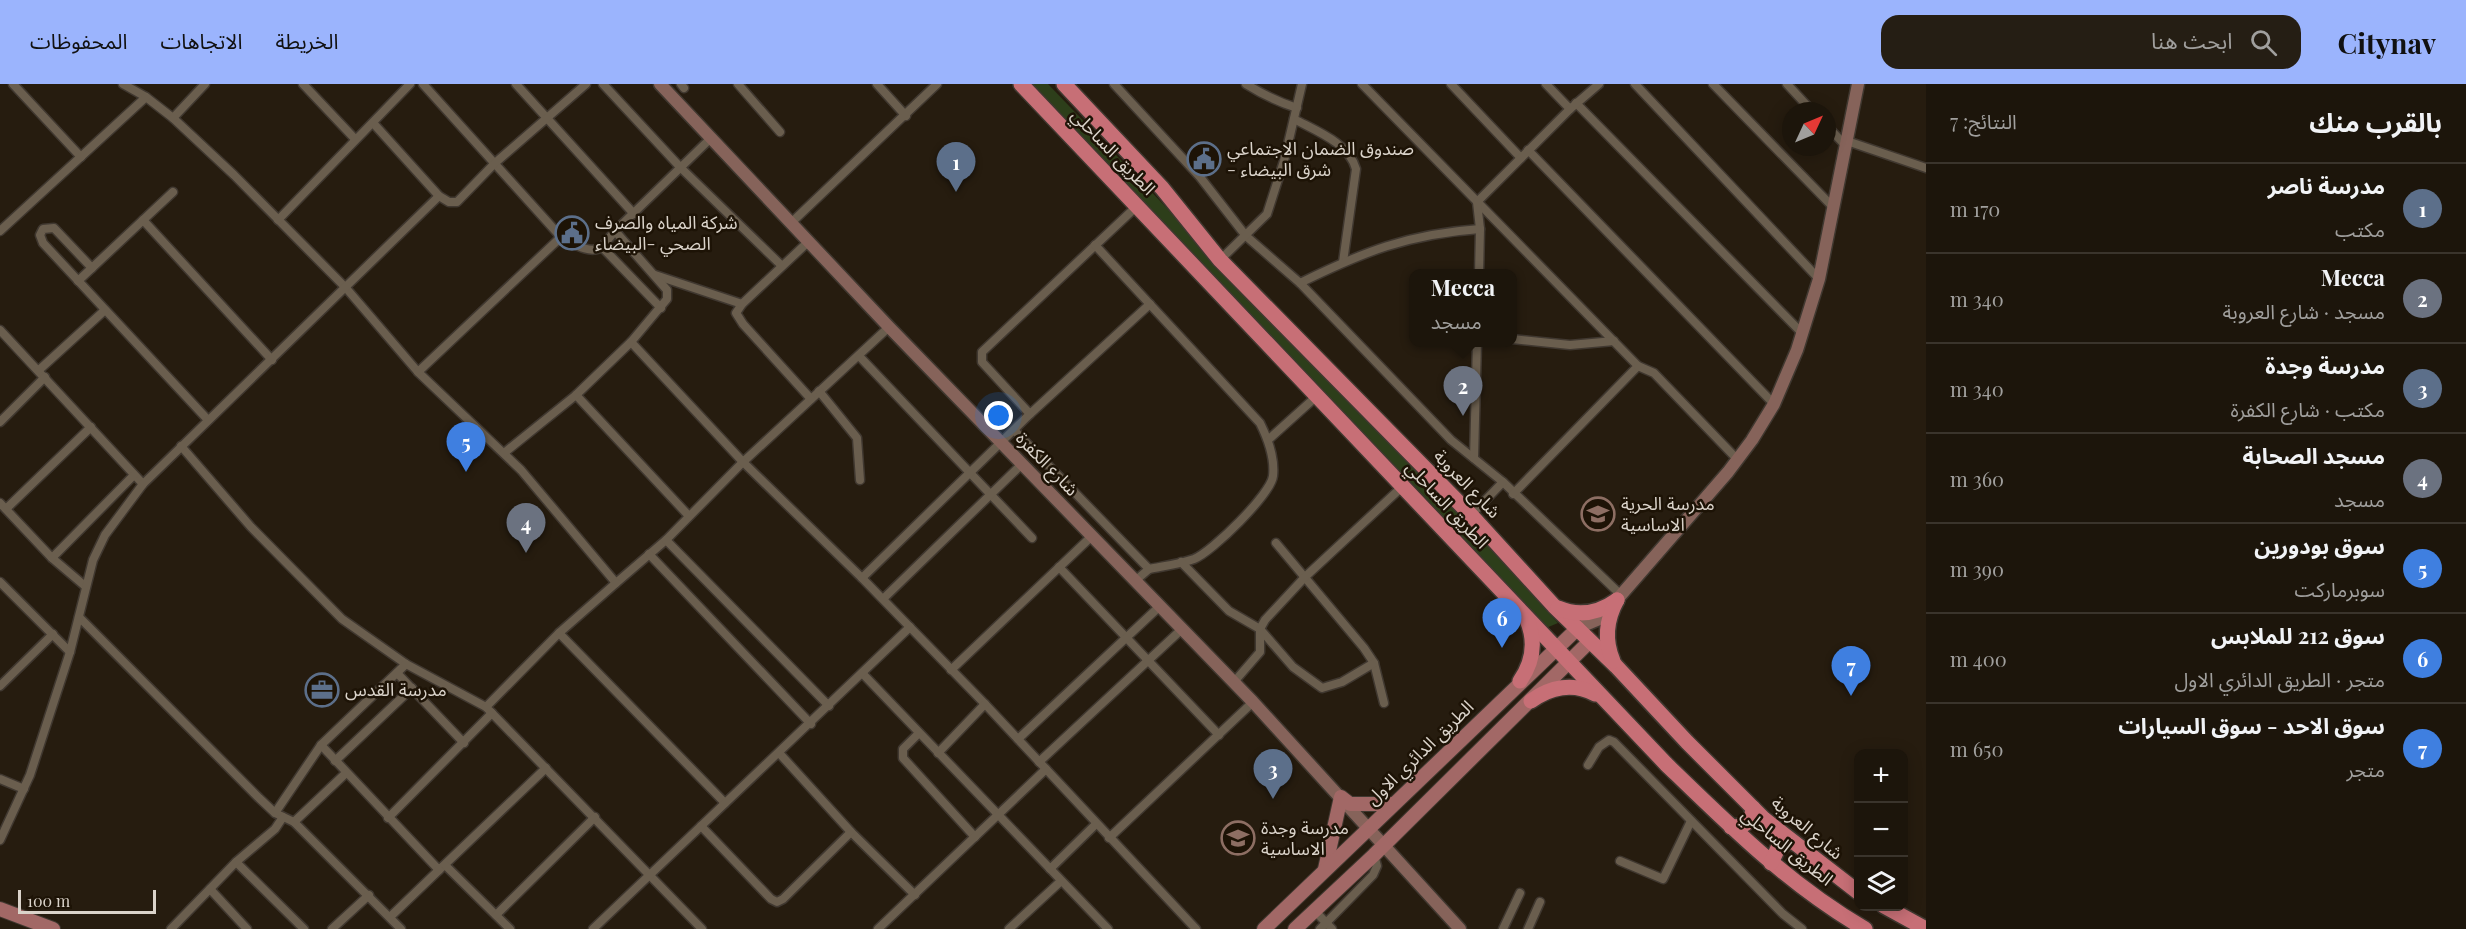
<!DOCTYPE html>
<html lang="ar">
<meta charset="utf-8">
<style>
:root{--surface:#1c150b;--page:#251e14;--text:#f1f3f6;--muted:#a09f9d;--line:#3a342c;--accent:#9bb4fd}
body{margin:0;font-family:"Playfair Display","Noto Sans Arabic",serif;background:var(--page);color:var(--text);direction:rtl}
.controls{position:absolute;right:18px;bottom:18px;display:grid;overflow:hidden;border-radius:12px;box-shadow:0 3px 15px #0003}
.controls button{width:54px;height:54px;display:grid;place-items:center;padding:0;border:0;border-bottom:2px solid var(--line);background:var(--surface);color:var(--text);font:30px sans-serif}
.compass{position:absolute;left:1782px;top:18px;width:54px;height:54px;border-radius:50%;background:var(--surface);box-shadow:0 3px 15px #0003;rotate:46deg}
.scale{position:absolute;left:18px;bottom:15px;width:138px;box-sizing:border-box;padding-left:6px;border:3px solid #dad3ca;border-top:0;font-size:16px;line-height:21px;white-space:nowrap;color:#dad3ca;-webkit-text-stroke:4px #1d1306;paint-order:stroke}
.you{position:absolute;left:999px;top:332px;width:21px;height:21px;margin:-15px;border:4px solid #fff;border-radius:50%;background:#1a73e8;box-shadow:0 0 0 9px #1a73e833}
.badge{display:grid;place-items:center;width:39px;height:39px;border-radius:50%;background:var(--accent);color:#fff;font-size:20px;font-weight:700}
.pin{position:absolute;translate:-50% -50px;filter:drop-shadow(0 2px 3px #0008)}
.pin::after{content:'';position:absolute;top:32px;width:21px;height:18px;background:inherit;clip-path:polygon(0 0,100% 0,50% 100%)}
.popup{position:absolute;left:1409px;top:185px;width:108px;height:78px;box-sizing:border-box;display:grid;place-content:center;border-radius:12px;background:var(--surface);filter:drop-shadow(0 2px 4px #0005);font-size:20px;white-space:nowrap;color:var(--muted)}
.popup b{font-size:22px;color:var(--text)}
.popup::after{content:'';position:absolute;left:50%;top:100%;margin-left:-12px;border:12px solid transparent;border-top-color:var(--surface)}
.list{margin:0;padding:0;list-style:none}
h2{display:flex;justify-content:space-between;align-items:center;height:78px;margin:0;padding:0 24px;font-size:26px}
h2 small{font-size:20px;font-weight:400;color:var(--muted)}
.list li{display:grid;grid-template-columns:39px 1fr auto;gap:18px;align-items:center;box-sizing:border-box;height:90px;padding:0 24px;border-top:2px solid var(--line)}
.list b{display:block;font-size:22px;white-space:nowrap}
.list p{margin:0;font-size:20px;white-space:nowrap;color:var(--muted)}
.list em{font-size:20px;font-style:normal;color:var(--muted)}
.icon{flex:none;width:33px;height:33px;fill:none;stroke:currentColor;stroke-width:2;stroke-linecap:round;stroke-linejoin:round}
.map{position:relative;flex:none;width:1926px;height:845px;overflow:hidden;direction:ltr}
header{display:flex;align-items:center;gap:36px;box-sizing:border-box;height:84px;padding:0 30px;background:var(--accent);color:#111}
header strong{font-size:28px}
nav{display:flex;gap:33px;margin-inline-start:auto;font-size:21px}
.search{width:420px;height:54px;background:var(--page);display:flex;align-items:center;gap:15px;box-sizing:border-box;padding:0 21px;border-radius:18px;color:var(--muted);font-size:22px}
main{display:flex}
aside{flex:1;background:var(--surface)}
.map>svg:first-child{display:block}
.garden{fill:#2d3e1a}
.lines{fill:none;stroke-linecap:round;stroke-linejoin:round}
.street-casing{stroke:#403830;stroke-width:11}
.secondary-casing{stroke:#403830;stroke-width:15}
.primary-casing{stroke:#403830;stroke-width:16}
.highway-casing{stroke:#403830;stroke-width:18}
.street{stroke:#6a5e4e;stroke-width:8}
.secondary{stroke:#86635a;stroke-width:12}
.primary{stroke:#a26866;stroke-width:14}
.highway{stroke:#c76f76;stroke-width:15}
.labels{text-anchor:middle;stroke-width:5;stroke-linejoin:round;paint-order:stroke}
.poi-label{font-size:18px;fill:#dad3ca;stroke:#1d1306;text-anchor:start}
.street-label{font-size:18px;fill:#dad3ca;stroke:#1d1306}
</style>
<header>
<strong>Citynav</strong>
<div class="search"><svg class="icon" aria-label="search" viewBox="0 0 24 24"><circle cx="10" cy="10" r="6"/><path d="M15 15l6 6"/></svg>ابحث هنا</div>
<nav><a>الخريطة</a><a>الاتجاهات</a><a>المحفوظات</a></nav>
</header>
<main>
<aside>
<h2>بالقرب منك<small>النتائج: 7</small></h2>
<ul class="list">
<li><span class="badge" style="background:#5c6f8a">1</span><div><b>مدرسة ناصر</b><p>مكتب</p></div><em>170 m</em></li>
<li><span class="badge" style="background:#6b7280">2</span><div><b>Mecca</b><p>مسجد · شارع العروبة</p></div><em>340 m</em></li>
<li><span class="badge" style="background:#5c6f8a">3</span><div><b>مدرسة وجدة</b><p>مكتب · شارع الكفرة</p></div><em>340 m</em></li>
<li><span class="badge" style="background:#6b7280">4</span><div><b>مسجد الصحابة</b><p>مسجد</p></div><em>360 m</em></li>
<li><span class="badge" style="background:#3f7fe0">5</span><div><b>سوق بودورين</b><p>سوبرماركت</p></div><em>390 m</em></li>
<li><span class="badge" style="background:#3f7fe0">6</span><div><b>سوق 212 للملابس</b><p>متجر · الطريق الدائري الاول</p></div><em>400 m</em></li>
<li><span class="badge" style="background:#3f7fe0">7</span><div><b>سوق الاحد - سوق السيارات</b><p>متجر</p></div><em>650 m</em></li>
</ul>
</aside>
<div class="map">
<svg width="1926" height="845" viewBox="0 0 1926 845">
<rect width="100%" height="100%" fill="#261c0f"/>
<path class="garden" d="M1029,0H1048L1460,430L1558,539L1546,544Z"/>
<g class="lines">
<g class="street-casing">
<g id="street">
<path d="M13,0L81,73"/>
<path d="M123,0L146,13L173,34L234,91L346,204L418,288L521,386L616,499L666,456L743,378L889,243"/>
<path d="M303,0L355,55"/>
<path d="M423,0L561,153C573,159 589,171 602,163L661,224"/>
<path d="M516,0L634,130"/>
<path d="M603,0L681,84L782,182"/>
<path d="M681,0L684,4"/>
<path d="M738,0L780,48"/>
<path d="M877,0L906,32"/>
<path d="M1114,0L1200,93L1246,152L1300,199L1451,356L1503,398L1621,511"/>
<path d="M1246,0C1262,10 1278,18 1297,24"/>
<path d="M1362,0L1638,282L1513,410"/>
<path d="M1451,0L1521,74"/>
<path d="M1546,0L1570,25"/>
<path d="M1635,0L1819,195"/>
<path d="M1713,0L1832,122"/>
<path d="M1787,0L1812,27"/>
<path d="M1576,19L1801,248"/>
<path d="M173,34L205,0"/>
<path d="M1294,35C1316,47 1349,59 1356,85L1343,178"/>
<path d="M374,40L439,112L449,118H457L495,79L586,0"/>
<path d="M1827,42L1846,62"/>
<path d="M1847,57L1926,84"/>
<path d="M1528,66L1774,320"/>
<path d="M143,136L272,276"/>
<path d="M278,136L410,0"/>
<path d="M791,139L937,0"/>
<path d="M0,147L146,13"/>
<path d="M808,158L742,220L736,229L743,240L811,315"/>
<path d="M602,163L615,147L711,54"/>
<path d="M1220,176L1267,130L1284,77L1302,0"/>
<path d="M92,184L54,144L43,145L40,151L43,159L208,336"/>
<path d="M1479,190L1480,145L1477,118L1570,25L1599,0"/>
<path d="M655,191L742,220"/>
<path d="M78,197L173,108"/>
<path d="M1300,199C1363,168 1408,150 1480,145"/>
<path d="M0,246L143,400"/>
<path d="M1512,255L1570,261L1614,257"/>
<path d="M631,258L743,378L862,494L985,620L1196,845"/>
<path d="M860,273L1032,454"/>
<path d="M1638,282L1654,289L1737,375"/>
<path d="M39,286L105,226"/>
<path d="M418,288L561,153"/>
<path d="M819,307L857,354L860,396"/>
<path d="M576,311L689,432"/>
<path d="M1030,330L982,278V268L1137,122"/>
<path d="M0,338L45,293"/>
<path d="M1014,346L1149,485C1164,482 1180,480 1194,475C1212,468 1271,410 1273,392C1275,374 1268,355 1260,339L1095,161"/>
<path d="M1268,356L1318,311"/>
<path d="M181,362L251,443L342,535L406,580L486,623"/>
<path d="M504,369L576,311L631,258L667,215V206L615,147"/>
<path d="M1474,374L1477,258"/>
<path d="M0,419L52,474L85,502"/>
<path d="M6,425L91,343"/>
<path d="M1471,431L1503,398"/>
<path d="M666,456L829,622"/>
<path d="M1276,459L1364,564L1374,579L1384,619"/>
<path d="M649,470L811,640"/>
<path d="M52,474L134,391"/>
<path d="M1181,478L1229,527L1260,545L1293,583L1322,604L1342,598L1374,579"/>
<path d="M1059,483L1219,651"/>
<path d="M862,494L1030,330L1150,220"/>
<path d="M1135,497L1149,485"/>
<path d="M0,498L70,568"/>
<path d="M616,499L559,549L486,623L702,845"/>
<path d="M883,515L1022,380"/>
<path d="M79,533L259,714L275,729L294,738L401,845"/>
<path d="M559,549L725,719"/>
<path d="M951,586L1092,452"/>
<path d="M397,589L464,659"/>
<path d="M863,590L1108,845"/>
<path d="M1234,598L1260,568V545L1265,536L1305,493L1403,402"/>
<path d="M0,602L53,550"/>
<path d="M919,649L903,665V674L975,753"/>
<path d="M1018,655L1160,522"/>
<path d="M321,661L439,786L546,684"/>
<path d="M938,669L985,620"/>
<path d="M780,670L851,748L915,811"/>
<path d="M335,677L412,604"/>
<path d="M1039,678L1182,545"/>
<path d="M1588,681L1599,663L1609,656L1614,658L1783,830L1802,845"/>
<path d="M0,695L24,705"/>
<path d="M275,729L321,661L406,580"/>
<path d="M388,734L492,629"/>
<path d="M294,738L346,689"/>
<path d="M701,742L771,815L777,818L783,815L851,748"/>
<path d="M1109,754L1253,618"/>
<path d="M0,756L30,691L70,568L93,476L105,451L143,400L439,112"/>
<path d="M1620,777L1663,795L1691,737"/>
<path d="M236,778L304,845"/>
<path d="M445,781L510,845"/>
<path d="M1050,785L1096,740"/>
<path d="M210,805L247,845"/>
<path d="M1314,826L1332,845"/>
<path d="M496,831L595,733"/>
<path d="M390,833L439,786"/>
<path d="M171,845L236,778L275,745L283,733"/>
<path d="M332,845L369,811"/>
<path d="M593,845L910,543"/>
<path d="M878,845L1046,685"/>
<path d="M1009,845L1061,797"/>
<path d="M1320,845L1373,791L1377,782L1374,771"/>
<path d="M1503,845L1520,809"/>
<path d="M1528,845L1540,818"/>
</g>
</g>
<g class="secondary-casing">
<g id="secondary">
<path d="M660,0L889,243L1253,618L1460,845"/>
<path d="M1578,544L1597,536L1621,511L1728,388L1752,356L1774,320L1797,266L1819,195L1858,0"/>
</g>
</g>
<g class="primary-casing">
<g id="primary">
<path d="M1325,785L1341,713L1350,720H1393"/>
<path d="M0,825L53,845"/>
<path d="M1264,845L1578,544"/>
<path d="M1295,845L1374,771L1590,557"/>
</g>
</g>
<g class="highway-casing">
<g id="highway">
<path d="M1021,0L1666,680C1729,741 1789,801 1865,845"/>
<path d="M1064,0L1162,104L1220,176L1471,431L1554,522L1616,582L1687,658L1764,735L1858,808"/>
<path d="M1558,524C1579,533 1599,529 1617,516"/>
<path d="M1613,577C1604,556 1606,536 1617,516"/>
<path d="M1520,597C1533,578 1536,557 1527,536"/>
<path d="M1531,617C1550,603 1573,598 1595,610"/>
<path d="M1731,743C1744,744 1752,737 1753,724"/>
<path d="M1771,779L1778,764L1790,757"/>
<path d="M1884,822L1926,845"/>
</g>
</g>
<use href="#street" class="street"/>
<use href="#secondary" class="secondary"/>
<use href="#primary" class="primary"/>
<use href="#highway" class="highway"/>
</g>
<defs>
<g id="civic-ring" transform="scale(1.725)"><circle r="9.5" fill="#1d1306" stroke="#5c6f8a" stroke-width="1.5"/><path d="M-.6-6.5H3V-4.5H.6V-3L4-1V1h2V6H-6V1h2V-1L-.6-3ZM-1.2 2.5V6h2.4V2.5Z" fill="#5c6f8a"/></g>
<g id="school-ring" transform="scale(1.725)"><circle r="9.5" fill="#1d1306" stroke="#8d6e63" stroke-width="1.5"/><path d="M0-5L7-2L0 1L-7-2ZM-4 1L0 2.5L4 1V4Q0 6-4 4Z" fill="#8d6e63"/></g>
<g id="office-ring" transform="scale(1.725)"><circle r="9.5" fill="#1d1306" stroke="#5c6f8a" stroke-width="1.5"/><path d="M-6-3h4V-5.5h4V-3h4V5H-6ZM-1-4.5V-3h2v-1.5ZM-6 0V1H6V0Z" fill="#5c6f8a"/></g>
</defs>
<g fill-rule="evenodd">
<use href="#civic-ring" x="1204" y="75"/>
<use href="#civic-ring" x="572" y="149"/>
<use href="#school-ring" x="1598" y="430"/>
<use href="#office-ring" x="322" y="606"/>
<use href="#school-ring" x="1238" y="754"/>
</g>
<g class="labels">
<g class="poi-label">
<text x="1227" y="71">صندوق الضمان الاجتماعي<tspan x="1227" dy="21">- شرق البيضاء</tspan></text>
<text x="595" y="145">شركة المياه والصرف<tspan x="595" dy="21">الصحي -البيضاء</tspan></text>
<text x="1621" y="426">مدرسة الحرية<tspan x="1621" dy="21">الاساسية</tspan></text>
<text x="345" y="612">مدرسة القدس</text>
<text x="1261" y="750">مدرسة وجدة<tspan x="1261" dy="21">الاساسية</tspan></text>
</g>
<g class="street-label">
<text transform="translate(1113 68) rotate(46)" y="6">الطريق الساحلي</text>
<text transform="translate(1047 380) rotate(46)" y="6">شارع الكفرة</text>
<text transform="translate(1467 400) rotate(46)" y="6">شارع العروبة</text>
<text transform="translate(1447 421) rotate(47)" y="6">الطريق الساحلي</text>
<text transform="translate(1420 669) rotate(-44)" y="6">الطريق الدائري الاول</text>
<text transform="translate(1807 744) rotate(40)" y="6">شارع العروبة</text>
<text transform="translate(1787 763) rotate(39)" y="6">الطريق الساحلي</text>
</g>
</g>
</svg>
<div class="controls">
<button>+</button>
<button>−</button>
<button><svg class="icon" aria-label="layers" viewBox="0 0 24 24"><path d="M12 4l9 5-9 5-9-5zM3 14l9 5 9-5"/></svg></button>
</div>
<svg class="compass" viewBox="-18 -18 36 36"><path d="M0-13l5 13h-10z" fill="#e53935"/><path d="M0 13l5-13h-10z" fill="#a09f9d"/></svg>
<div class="scale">100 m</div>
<div class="you"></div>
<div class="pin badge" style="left:956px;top:108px;background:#5c6f8a">1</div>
<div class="pin badge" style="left:1463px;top:332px;background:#6b7280">2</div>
<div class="popup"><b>Mecca</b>مسجد</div>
<div class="pin badge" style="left:1273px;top:715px;background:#5c6f8a">3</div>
<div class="pin badge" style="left:526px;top:469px;background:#6b7280">4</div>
<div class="pin badge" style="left:466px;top:388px;background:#3f7fe0">5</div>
<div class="pin badge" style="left:1502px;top:564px;background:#3f7fe0">6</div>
<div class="pin badge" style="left:1851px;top:612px;background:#3f7fe0">7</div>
</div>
</main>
